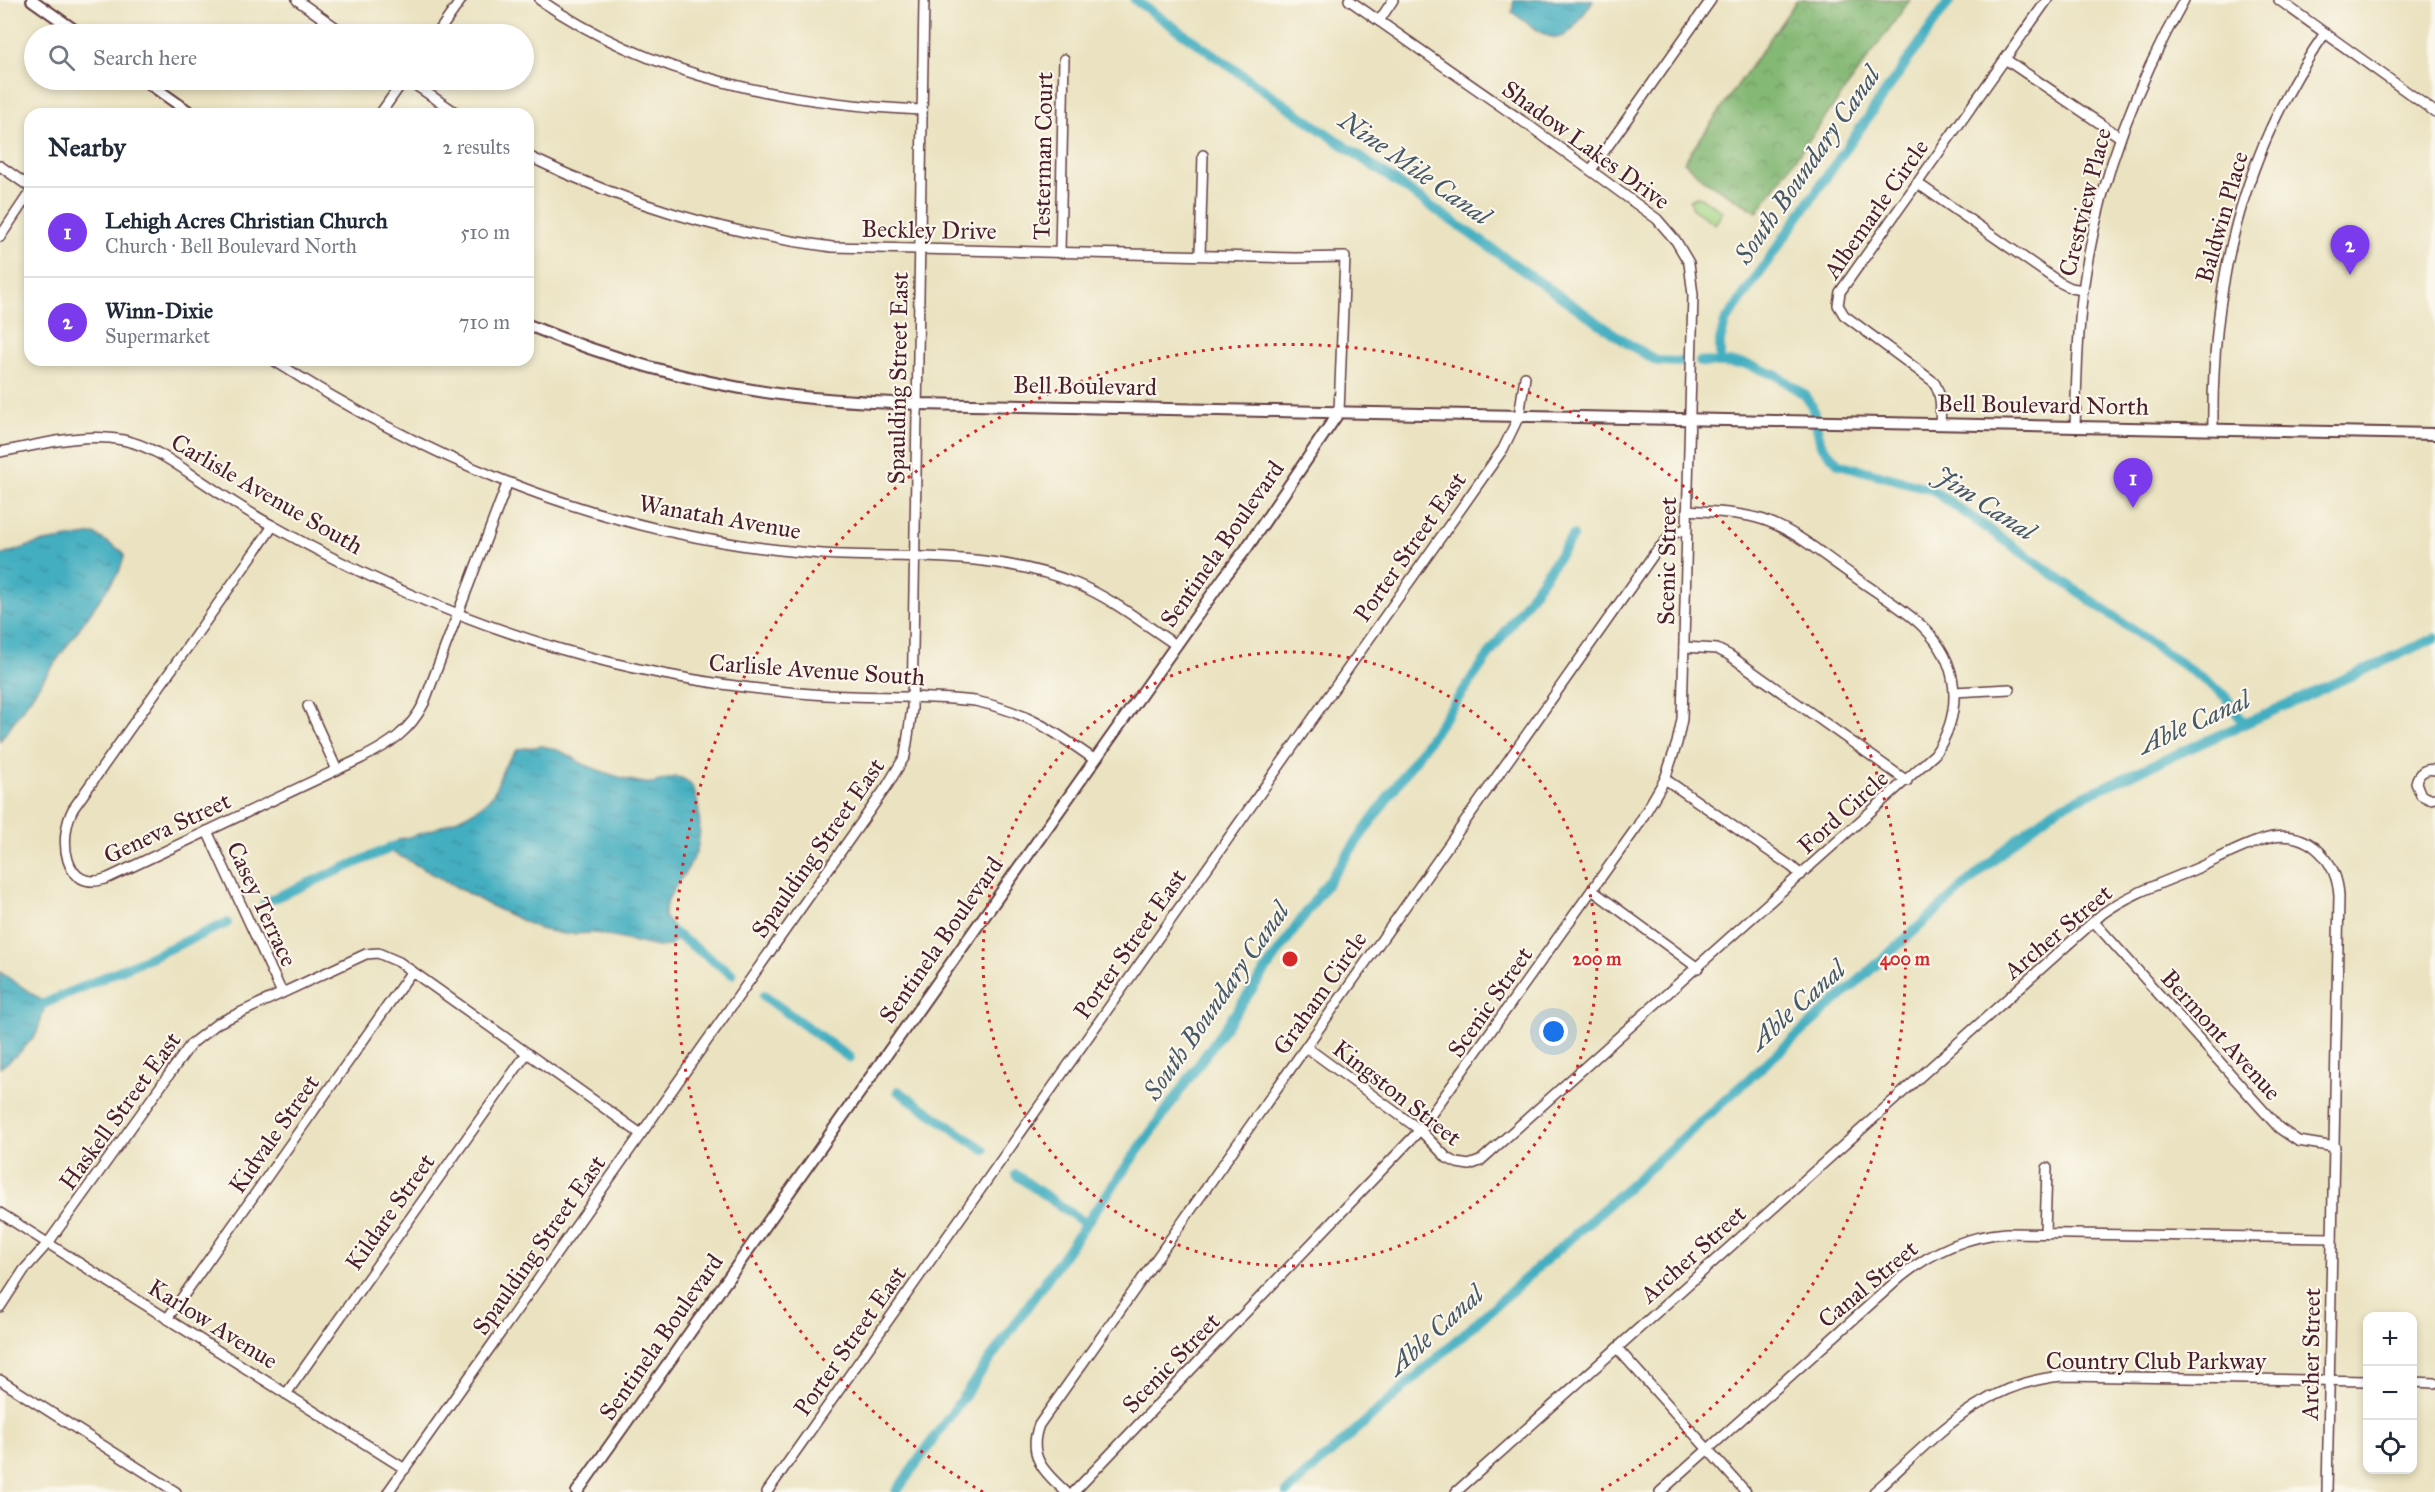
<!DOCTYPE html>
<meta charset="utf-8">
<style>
:root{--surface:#fff;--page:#f2f2f3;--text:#1f2937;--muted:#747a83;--line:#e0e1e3;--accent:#7c3aed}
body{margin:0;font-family:"IM FELL Great Primer",serif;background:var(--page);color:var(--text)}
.controls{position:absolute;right:18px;bottom:18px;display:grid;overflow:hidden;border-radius:12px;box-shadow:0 3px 9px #0003}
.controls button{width:54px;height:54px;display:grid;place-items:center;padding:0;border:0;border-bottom:2px solid var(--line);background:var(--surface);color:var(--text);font:30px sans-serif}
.you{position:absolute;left:1554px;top:1032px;width:21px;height:21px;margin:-15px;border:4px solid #fff;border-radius:50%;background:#1a73e8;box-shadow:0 0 0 9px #1a73e833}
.badge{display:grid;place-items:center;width:39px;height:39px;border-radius:50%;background:var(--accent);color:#fff;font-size:20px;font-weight:700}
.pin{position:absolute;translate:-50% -50px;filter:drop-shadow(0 2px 3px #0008)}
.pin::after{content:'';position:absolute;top:32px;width:21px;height:18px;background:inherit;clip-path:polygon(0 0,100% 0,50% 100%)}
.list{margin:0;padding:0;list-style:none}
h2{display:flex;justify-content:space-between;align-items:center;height:78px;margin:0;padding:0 24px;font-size:26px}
h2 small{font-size:20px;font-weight:400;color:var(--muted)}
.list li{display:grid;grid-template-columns:39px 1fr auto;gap:18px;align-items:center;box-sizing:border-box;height:90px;padding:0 24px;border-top:2px solid var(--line)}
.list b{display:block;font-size:22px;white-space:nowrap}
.list p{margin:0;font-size:20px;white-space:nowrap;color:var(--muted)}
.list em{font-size:20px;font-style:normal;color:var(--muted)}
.icon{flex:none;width:33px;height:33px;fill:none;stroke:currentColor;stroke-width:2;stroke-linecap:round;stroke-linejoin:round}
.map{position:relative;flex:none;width:2435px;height:1492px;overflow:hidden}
.search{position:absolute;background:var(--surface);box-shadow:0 3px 9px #0003;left:24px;top:24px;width:510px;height:66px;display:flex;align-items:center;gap:15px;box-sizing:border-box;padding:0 21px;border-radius:33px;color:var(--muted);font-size:22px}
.panel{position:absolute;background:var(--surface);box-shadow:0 3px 9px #0003;left:24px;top:108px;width:510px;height:258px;border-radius:18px}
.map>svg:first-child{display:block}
.forest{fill:url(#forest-crowns);stroke:#676c50;stroke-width:1.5}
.park{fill:url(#park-tufts);stroke:#787b59;stroke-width:1.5}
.water{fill:url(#water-ripples);stroke:#466676;stroke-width:1.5}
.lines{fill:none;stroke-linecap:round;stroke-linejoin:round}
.canal{stroke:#42aec0;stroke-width:10}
.minor-casing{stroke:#623c41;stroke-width:12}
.tertiary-casing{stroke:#623c41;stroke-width:14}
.minor{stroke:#fff;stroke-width:9}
.tertiary{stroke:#fff;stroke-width:10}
.ring{fill:none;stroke:#d62828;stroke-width:3;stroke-dasharray:3 6}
.labels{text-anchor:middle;stroke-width:4.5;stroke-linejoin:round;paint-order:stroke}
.street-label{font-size:24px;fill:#4a1f2b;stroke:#fbf7ec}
.water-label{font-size:26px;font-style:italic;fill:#475867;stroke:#fbf7ec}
.centre{fill:#d62828;stroke:#fbf7ec;stroke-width:3}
.ring-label{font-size:18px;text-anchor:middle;font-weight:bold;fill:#d62828;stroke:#fbf7ec;stroke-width:4.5;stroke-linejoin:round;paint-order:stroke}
</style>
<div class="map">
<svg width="2435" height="1492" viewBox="0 0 2435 1492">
<defs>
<pattern id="forest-crowns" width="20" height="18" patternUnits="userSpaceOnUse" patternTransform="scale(1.5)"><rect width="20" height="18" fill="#84b874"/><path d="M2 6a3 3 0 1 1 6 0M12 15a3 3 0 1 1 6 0" fill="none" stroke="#6e955f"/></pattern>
<pattern id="park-tufts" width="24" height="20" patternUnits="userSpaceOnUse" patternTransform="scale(1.5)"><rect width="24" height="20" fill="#a5d787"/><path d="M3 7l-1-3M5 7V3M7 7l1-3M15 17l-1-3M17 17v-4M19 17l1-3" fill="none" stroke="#90b875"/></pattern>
<pattern id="water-ripples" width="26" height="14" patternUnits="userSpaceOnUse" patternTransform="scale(1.5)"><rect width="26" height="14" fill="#42aec0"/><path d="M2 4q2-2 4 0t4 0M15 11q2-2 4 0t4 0" fill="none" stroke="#398d9c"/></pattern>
</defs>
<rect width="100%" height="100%" fill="#fbf7ec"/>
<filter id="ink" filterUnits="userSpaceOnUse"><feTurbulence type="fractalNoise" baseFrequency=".0167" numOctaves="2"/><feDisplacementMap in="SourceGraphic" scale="12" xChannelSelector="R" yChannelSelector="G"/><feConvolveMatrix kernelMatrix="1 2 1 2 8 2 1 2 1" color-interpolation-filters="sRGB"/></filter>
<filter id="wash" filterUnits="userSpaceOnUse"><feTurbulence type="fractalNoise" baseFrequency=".008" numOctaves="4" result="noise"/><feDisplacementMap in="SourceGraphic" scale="24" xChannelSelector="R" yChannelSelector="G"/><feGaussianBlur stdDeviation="1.35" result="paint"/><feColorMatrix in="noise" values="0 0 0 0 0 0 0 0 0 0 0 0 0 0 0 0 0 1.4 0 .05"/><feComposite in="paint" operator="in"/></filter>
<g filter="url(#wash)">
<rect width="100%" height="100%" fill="#eae2c0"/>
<path class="forest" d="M1797,0H1910L1757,212L1705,181L1684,162Z"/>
<path class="park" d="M1699,196L1723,212L1715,224L1693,209L1690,200Z"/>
<g class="water">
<path d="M1514,0H1593C1561,50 1559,46 1512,12Z"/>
<path d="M94,534L123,552L124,557L119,572L0,741V559L2,555L38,543Z"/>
<path d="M542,746C552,748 562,751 572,757C576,759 579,762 583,764C600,771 628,781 645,783C661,785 674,770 688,782C701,793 702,837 696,852C688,876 665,891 664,917L680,934L670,946L657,947L596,933L563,934L540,929L491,906L391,851L390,846L400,839C424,834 474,816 490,798C497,790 498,781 502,772C505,763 512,756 518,749Z"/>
<path d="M0,972L40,999L44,1010L36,1035L18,1054L0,1068Z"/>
</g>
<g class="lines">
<g class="canal">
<path d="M1135,0L1630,345L1657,361L1683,362"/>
<path d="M1700,362L1745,364L1776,375L1805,395L1812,406L1821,445L1839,464L1931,489L2209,683L2226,697L2244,724"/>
<path d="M1720,363V341L1725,322L1950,0"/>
<path d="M265,902L395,846"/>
<path d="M670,930L732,974"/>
<path d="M764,996L850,1058"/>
<path d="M39,1006L227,923"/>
<path d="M898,1091L984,1150"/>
<path d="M1016,1175L1086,1224"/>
<path d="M896,1492L1573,536"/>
<path d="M1287,1492L2019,837L2057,808L2435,638"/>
</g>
</g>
</g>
<g filter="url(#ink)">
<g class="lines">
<g class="minor-casing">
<g id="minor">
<path d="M297,0L345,34"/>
<path d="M540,0C653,78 788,104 922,110"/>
<path d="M2279,0L2435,112"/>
<path d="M1379,21L1393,0"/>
<path d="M437,34L461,0"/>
<path d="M2005,59L2120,137"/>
<path d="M408,80L458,114"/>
<path d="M380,114L404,80"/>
<path d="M528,156C626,204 723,233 832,247L1295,258L1345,257L1339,412"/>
<path d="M0,166L30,187"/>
<path d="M1591,170L1711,0"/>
<path d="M1917,183L2059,282L2071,288L2083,290"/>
<path d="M0,237L30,192"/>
<path d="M1060,253L1064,59"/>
<path d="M1200,255L1203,155"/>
<path d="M273,360C421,455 571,520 747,546C779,550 811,554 843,555C922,558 1003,553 1077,584C1113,599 1144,624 1176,645"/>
<path d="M1940,424C1941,408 1942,396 1934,382L1844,315L1838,305L1840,292L2047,0"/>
<path d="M2075,426C2077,381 2077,335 2083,290C2097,187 2133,90 2184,0"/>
<path d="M2213,429C2211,284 2242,153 2325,33"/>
<path d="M0,452C39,445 83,432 123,440C152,446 176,464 200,480C225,497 249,513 275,527C365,578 460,619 560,649C646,674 735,689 825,695C875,698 925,695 975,701C1026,712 1053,730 1095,760"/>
<path d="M273,526L73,809C58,837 63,895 108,878L362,758C390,744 410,731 424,703L507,484"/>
<path d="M1684,647L1717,649L1729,655L1907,781"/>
<path d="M1954,692L2010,689"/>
<path d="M308,706L337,770"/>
<path d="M2435,770C2425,768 2418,773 2416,783L2421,795L2429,799L2435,798"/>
<path d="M1665,779L1792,867L1801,875"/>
<path d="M207,831L282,993"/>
<path d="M1592,890L1698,968"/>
<path d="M2094,922L2279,1128L2298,1141L2335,1147"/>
<path d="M1306,1047L1420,1130L1447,1158L1457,1163L1469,1165L1480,1161L1935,754C1964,711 1960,662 1922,626C1902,607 1875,592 1852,575C1824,556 1796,531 1764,520C1739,512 1713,512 1687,510"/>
<path d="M0,1213L405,1469"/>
<path d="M2045,1233L2047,1168"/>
<path d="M0,1307L24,1270L48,1243L191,1044L218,1023L366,954L378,953L399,962L641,1134"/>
<path d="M167,1319L412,971"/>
<path d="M1617,1348L1746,1492"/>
<path d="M0,1380L176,1492"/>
<path d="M2412,1382L2435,1383"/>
<path d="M286,1394L527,1053"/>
<path d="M388,1492L887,786L905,756L912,709L924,0"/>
<path d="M767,1492L1503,449L1519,416L1525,377"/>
<path d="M1066,1492C1044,1472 1027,1456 1039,1425L1654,554L1671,535L1687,528"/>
<path d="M1074,1492L1420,1130L1637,827L1665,779L1677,743L1682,719L1693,295L1689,263L1676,241L1657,219L1531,127L1349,0"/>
<path d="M1456,1492L2102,914C2129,894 2162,883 2193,870C2217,860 2248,842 2273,837C2311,831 2337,862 2339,896L2327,1492"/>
<path d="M1660,1492L1902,1276C1933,1251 1967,1236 2006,1233L2332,1238"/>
<path d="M1874,1492C1933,1440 1979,1383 2063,1376L2368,1381"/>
</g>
</g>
<g class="tertiary-casing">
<g id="tertiary">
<path d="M32,0L80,34"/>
<path d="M144,80L192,114"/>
<path d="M528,325C613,360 702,385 794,396C835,401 876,402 918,404L2435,434"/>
<path d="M577,1492L1225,576L1246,549L1339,412"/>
</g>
</g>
<use href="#minor" class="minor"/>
<use href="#tertiary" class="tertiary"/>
</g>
</g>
<g class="ring">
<circle cx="1290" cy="959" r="307"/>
<path d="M983 1492A615 615 0 1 1 1598 1492"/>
</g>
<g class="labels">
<g class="street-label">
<text transform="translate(1586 145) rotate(36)" y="8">Shadow Lakes Drive</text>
<text transform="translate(1043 156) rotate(-89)" y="8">Testerman Court</text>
<text transform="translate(2085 202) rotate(-76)" y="8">Crestview Place</text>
<text transform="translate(1876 209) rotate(-55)" y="8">Albemarle Circle</text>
<text transform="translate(2222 217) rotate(-74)" y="8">Baldwin Place</text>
<text transform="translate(929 230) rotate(1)" y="8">Beckley Drive</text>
<text transform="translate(898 378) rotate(-89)" y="8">Spaulding Street East</text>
<text transform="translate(1085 386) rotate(1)" y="8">Bell Boulevard</text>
<text transform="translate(2043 405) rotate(1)" y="8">Bell Boulevard North</text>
<text transform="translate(267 494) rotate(30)" y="8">Carlisle Avenue South</text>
<text transform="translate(720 517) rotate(10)" y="8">Wanatah Avenue</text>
<text transform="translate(1222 544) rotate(-55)" y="8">Sentinela Boulevard</text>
<text transform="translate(1410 547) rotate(-55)" y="8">Porter Street East</text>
<text transform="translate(1667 561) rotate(-89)" y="8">Scenic Street</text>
<text transform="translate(817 670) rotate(4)" y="8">Carlisle Avenue South</text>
<text transform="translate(1843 812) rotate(-42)" y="8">Ford Circle</text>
<text transform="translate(167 828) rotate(-25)" y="8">Geneva Street</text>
<text transform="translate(818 848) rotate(-55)" y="8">Spaulding Street East</text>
<text transform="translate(262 904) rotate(65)" y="8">Casey Terrace</text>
<text transform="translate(2058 932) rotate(-40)" y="8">Archer Street</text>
<text transform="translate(941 940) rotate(-55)" y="8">Sentinela Boulevard</text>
<text transform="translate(1130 944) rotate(-55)" y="8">Porter Street East</text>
<text transform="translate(1320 993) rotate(-55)" y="8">Graham Circle</text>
<text transform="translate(1490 1002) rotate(-55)" y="8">Scenic Street</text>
<text transform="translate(2221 1035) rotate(48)" y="8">Bermont Avenue</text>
<text transform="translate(1397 1093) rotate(38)" y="8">Kingston Street</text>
<text transform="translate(120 1111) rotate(-54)" y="8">Haskell Street East</text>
<text transform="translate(274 1134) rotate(-55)" y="8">Kidvale Street</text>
<text transform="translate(390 1212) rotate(-55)" y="8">Kildare Street</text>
<text transform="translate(539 1245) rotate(-55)" y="8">Spaulding Street East</text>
<text transform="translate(1693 1254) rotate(-42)" y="8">Archer Street</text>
<text transform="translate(1868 1284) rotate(-40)" y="8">Canal Street</text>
<text transform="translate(213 1324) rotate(32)" y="8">Karlow Avenue</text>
<text transform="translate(661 1337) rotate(-55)" y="8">Sentinela Boulevard</text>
<text transform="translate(850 1341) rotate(-55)" y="8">Porter Street East</text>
<text transform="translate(2311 1354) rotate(-89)" y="8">Archer Street</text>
<text x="2156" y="1369">Country Club Parkway</text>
<text transform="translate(1171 1363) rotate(-46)" y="8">Scenic Street</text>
</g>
<g class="water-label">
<text transform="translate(1807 165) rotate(-55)" y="9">South Boundary Canal</text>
<text transform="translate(1415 168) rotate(35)" y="9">Nine Mile Canal</text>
<text transform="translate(1985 503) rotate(33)" y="9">Jim Canal</text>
<text transform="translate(2194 722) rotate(-24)" y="9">Able Canal</text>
<text transform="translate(1216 1001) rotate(-55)" y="9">South Boundary Canal</text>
<text transform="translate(1797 1005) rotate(-42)" y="9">Able Canal</text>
<text transform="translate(1435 1330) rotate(-42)" y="9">Able Canal</text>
</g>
</g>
<circle cx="1290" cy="959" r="9" class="centre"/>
<g class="ring-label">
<text x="1597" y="965">200 m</text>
<text x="1905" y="965">400 m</text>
</g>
</svg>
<div class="controls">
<button>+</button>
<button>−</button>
<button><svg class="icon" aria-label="locate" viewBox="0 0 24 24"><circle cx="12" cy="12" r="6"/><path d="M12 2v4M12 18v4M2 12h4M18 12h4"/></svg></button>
</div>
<div class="you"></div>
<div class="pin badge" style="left:2133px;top:508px">1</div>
<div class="pin badge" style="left:2350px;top:275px">2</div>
<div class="search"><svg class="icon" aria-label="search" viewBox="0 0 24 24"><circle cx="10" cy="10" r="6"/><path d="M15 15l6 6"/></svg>Search here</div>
<section class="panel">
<h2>Nearby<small>2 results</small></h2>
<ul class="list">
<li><span class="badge">1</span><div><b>Lehigh Acres Christian Church</b><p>Church · Bell Boulevard North</p></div><em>510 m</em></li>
<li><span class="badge">2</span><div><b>Winn-Dixie</b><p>Supermarket</p></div><em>710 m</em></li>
</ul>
</section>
</div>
